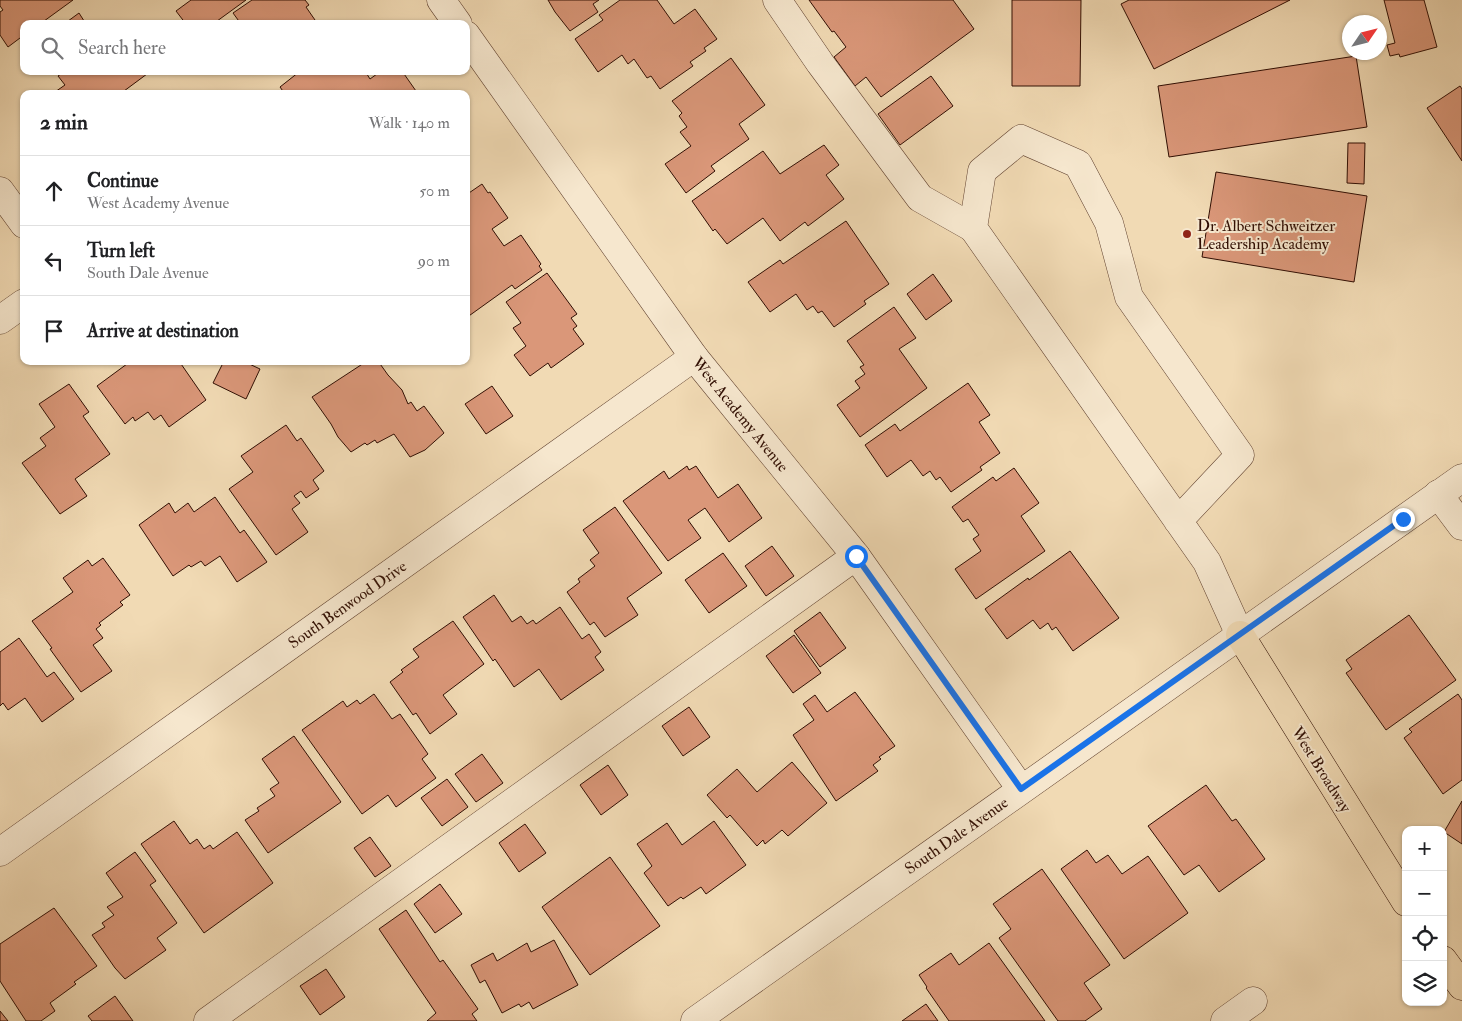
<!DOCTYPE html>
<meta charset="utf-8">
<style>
:root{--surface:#fff;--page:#f6f6f6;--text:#202124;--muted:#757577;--line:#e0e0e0}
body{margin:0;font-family:"IM FELL Double Pica",serif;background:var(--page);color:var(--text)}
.controls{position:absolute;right:15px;bottom:15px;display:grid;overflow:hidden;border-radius:10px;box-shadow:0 1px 4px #0004}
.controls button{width:45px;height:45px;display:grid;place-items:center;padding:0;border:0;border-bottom:1px solid var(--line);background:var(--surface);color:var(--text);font:25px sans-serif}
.compass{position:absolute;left:1342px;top:15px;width:45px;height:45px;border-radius:50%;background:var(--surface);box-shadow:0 1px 4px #0004;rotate:55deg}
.stop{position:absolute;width:15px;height:15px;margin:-11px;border:4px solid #1a73e8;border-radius:50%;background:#fff}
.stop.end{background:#1a73e8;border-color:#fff;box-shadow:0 1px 5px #0008}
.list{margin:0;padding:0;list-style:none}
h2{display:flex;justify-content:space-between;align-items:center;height:65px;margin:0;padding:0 20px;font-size:21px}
h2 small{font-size:16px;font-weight:400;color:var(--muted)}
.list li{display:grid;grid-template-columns:32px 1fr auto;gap:15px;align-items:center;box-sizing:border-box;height:70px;padding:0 20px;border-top:1px solid var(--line)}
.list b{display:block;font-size:19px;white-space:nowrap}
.list p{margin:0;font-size:16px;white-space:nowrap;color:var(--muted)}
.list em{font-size:16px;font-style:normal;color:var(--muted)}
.icon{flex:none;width:28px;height:28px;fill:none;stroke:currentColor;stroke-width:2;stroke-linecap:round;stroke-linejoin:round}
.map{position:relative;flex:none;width:1462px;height:1021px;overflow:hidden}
.search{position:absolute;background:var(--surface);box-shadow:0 1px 4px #0004;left:20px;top:20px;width:450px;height:55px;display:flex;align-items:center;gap:12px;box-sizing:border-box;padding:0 18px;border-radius:10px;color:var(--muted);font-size:19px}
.panel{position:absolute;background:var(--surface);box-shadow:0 1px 4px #0004;left:20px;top:90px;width:450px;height:275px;border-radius:10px}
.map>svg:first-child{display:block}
.building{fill:#da9779;stroke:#300e03}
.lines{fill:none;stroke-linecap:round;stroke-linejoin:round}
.minor-casing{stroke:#60412f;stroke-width:29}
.major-casing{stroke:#300e03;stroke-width:29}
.minor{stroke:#f6e7ce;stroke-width:28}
.major{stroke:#f1dab4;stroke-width:28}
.route{stroke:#1a73e8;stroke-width:6}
.poi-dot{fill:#8f2418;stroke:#f6e7ce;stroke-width:2}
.labels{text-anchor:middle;stroke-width:4;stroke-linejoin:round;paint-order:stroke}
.poi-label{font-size:16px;fill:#300e03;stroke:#f6e7ce;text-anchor:start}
.street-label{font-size:16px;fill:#300e03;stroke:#f6e7ce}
</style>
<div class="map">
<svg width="1462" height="1021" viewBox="0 0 1462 1021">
<rect width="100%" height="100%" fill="#f1dab4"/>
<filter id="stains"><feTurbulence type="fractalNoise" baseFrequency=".004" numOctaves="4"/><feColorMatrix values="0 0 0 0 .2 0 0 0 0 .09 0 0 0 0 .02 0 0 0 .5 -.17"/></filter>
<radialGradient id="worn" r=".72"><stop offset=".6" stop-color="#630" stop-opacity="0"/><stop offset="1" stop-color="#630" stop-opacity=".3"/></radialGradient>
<g class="building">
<path d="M0,0H73L40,24H24V35L8,47L0,35V12L3,10L0,6Z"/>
<path d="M191,0H246L213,24H186L176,11Z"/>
<path d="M252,0H305L309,5L306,7L315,20L309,24H241L233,13Z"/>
<path d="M548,0H599L593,4L598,12L570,31L555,12Z"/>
<path d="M620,0H657L674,24L695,9L717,39L704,48L706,51L690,62L693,66L660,89L651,76L647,78L634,59L628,64L622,55L598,72L575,39L603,20L599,15Z"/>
<path d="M809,0H953L974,29L881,97L866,77L855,86L834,57L846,47L834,31L832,32Z"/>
<path d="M1012,0H1081L1080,86H1012Z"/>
<path d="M1129,0H1290L1154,69L1121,4Z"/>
<path d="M1384,0H1424L1437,47L1400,57L1399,54L1390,56L1387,45L1395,43Z"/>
<path d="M79,13L86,24H64Z"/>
<path d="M1356,56L1367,127L1169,157L1158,86Z"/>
<path d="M731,58L765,105L739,124L749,139L711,166L715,171L686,193L665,164L691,146L680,132L687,127L679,116L682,113L672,101Z"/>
<path d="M65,71H151L120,94H52L65,85L58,76Z"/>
<path d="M299,71H365L370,79L381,71H402L416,91L411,94H285L280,87L299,72Z"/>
<path d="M931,76L953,106L900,145L878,114Z"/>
<path d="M1460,86L1462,89V161L1427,108Z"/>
<path d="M1348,143H1365L1364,184L1347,183Z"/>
<path d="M824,145L839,165L826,175L844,199L808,226L805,222L780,241L763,218L727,244L715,229L713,231L692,201L763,151L780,174Z"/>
<path d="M1216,172L1367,196L1354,282L1202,257Z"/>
<path d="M482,184L488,193L490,192L508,218L492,229L504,246L521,235L541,264L539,266L542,270L515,289L512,285L466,318V195Z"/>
<path d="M846,221L889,284L864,301L866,304L834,327L822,311L818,313L813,306L807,310L796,294L770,312L748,282L780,260L783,264Z"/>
<path d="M547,273L577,314L571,318L577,326L573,329L584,344L551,368L548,363L530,376L514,355L526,346L513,328L521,323L506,302Z"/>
<path d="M933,274L952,301L926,320L907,294Z"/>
<path d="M894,307L916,338L899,349L927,388L860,437L837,405L860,388L855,381L865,374L860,367L864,365L847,341Z"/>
<path d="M131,361H179L206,400L169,427L161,415L154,420L148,412L135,421L133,417L125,424L97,386Z"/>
<path d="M224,361H243L260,369L246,399L213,383Z"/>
<path d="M367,361H378L388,375L402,390L408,404L411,402L417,411L424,406L444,433L425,450L410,457L394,434L377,443L375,440L367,445L365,443L351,452L338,437L331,424L312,397Z"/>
<path d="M968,383L990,415L979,422L1000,453L980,467L982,470L951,492L940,477L936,480L930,471L923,476L911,460L887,477L865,445L895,424L900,431Z"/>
<path d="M69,384L89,412L83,416L110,454L75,479L87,496L60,514L22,463L46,446L40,438L55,427L39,404Z"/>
<path d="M492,386L513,416L486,434L465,404Z"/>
<path d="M286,425L297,441L301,438L324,471L313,480L319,489L306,498L301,491L294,496L300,503L292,509L308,532L276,555L229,489L253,472L241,456Z"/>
<path d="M687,466L689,470L696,466L718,498L738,484L762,518L729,542L705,508L688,520L701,538L668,561L623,501L664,471L669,479Z"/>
<path d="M1014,468L1039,503L1021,516L1045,551L976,599L955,569L981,551L973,539L979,535L968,519L963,522L952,507L993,477L996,481Z"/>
<path d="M215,497L240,533L244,530L267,562L237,582L220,556L205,566L201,561L191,567L189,565L173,576L139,525L169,503L175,513L188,503L194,512Z"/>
<path d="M615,507L662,573L627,598L638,615L605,637L594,622L590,625L567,592L580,582L578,579L595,566L590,560L599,553L583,530Z"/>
<path d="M772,546L794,576L766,596L745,566Z"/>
<path d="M1070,551L1119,618L1073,651L1056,627L1052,630L1048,623L1040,629L1033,620L1007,639L985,609L1028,578L1029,580Z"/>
<path d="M723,553L747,586L709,613L685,580Z"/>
<path d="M103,558L130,595L120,602L123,605L99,623L101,625L96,629L103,638L93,645L112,671L81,692L50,649L52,648L32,621L73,592L63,578L88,560L92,566Z"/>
<path d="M494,595L512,622L521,616L527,624L533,620L536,624L560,607L582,639L589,634L601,652L595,657L604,670L561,700L539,669L514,687L495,659L493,661L463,617Z"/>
<path d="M820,612L846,648L820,667L794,631Z"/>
<path d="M1409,615L1456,680L1386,730L1346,673L1352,669L1346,660Z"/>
<path d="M453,621L484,664L443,695L457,714L430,734L416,713L413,715L390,682L403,672L401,670L419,657L413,649Z"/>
<path d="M794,635L821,673L793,693L766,656Z"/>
<path d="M19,638L47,677L54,672L74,699L42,722L25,698L8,710L3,703L0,706V652Z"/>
<path d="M855,692L895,746L879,757L881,759L873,765L878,771L836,801L793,735L814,720L803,704L815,695L827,712Z"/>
<path d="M374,694L392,719L400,714L428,754L422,759L436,778L396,807L388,795L362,814L302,730L343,701L347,707L357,700L360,704Z"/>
<path d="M1458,694L1462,700V780L1443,794L1404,738L1412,732L1409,729Z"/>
<path d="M689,707L710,737L683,756L662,726Z"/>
<path d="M294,736L341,802L268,853L245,820L259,811L257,808L275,796L270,789L279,783L262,759Z"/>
<path d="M482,754L503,783L476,802L455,774Z"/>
<path d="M792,762L827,803L788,836L782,830L765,844L763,840L757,846L730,815L727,818L707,795L737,769L757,792Z"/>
<path d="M608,765L628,795L601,815L580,785Z"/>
<path d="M447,779L468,807L442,826L421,798Z"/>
<path d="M1206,785L1232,821L1236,819L1265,859L1219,892L1199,865L1184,875L1148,826Z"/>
<path d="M1462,801V844L1444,832Z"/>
<path d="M174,821L190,844L197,839L204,849L210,845L213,849L237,832L273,883L204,933L141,844Z"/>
<path d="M714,821L746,865L706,894L701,887L683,899L681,897L668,906L644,873L652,866L637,844L667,823L682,845Z"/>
<path d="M525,824L546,853L519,872L499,843Z"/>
<path d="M370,837L391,866L375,877L354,848Z"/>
<path d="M1087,850L1096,863L1108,855L1122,874L1148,856L1188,913L1124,959L1061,869Z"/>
<path d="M135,852L156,881L150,885L177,923L157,938L166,950L125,979L115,968L92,935L105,927L102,923L114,915L107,907L123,897L106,873Z"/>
<path d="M610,857L660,926L590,975L542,907Z"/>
<path d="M1042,869L1110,965L1084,983L1102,1009L1085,1021H1058L999,938L1011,929L993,904Z"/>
<path d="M440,884L462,914L435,933L414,904Z"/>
<path d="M54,908L97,966L74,982L76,984L50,1003L55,1011L41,1021H26L0,981V944Z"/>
<path d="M406,910L440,962L443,960L478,1009L472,1014L477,1021H427L436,1013L379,929Z"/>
<path d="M554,940L578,985L533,1009L529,1002L521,1007L519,1004L502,1013L485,980L480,983L471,965L493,953L497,961L527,943L531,952Z"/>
<path d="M989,943L1045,1021H949L926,988L927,987L919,975L951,953L959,965Z"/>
<path d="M326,969L345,997L320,1015L300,986Z"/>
<path d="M115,996L133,1021H92L88,1016Z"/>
<path d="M926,1004L938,1021H902Z"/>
<path d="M0,1011L8,1021H0Z"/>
</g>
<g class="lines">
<g class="minor-casing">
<g id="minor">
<path d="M441,0L458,24"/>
<path d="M777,0L820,63L920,198L973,228"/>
<path d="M466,35L694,357L856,556L1021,789"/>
<path d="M0,191L24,224"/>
<path d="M0,320L24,303"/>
<path d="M1438,494L1462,526"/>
<path d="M1178,521L1240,455L1129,297L1109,223L1078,164L1021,139L982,171L973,228L1207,562L1240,635"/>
<path d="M0,852L694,357"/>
<path d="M208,1021L856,556"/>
<path d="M695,1021L1462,478"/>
<path d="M1225,1021L1253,1001"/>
</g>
</g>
<g class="major-casing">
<g id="major">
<path d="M1240,635L1406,902"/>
<path d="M1443,960L1462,986"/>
</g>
</g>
<use href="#minor" class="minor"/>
<use href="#major" class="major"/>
</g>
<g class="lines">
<path class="route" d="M856,556L1021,789L1403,519"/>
</g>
<circle class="poi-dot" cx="1187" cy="234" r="5"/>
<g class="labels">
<g class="poi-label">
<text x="1197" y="231">Dr. Albert Schweitzer<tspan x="1197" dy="18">Leadership Academy</tspan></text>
</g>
<g class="street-label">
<text transform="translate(741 414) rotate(51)" y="6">West Academy Avenue</text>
<text transform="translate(347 604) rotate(-35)" y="6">South Benwood Drive</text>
<text transform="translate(1322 769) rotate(58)" y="6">West Broadway</text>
<text transform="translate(956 835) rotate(-35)" y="6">South Dale Avenue</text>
</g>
</g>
<rect width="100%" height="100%" filter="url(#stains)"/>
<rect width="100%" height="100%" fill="url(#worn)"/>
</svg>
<div class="controls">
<button>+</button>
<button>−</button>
<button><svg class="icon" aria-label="locate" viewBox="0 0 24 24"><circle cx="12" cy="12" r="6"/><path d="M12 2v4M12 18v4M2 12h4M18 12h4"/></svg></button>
<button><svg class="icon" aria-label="layers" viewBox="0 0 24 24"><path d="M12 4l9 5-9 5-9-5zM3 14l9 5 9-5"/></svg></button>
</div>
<svg class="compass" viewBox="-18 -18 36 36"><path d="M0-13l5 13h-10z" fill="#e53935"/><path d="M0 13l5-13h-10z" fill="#757577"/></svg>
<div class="stop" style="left:856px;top:556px"></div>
<div class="stop end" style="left:1403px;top:519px"></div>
<div class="search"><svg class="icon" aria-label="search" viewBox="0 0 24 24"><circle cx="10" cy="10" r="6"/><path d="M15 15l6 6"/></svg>Search here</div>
<section class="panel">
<h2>2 min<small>Walk · 140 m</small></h2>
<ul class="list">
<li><svg class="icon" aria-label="ahead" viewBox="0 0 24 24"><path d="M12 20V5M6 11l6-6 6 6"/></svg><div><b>Continue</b><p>West Academy Avenue</p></div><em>50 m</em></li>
<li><svg class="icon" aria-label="left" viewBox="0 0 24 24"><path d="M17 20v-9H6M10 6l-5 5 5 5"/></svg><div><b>Turn left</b><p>South Dale Avenue</p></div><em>90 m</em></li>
<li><svg class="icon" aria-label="arrive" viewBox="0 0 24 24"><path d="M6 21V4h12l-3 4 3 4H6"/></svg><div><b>Arrive at destination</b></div></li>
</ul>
</section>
</div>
